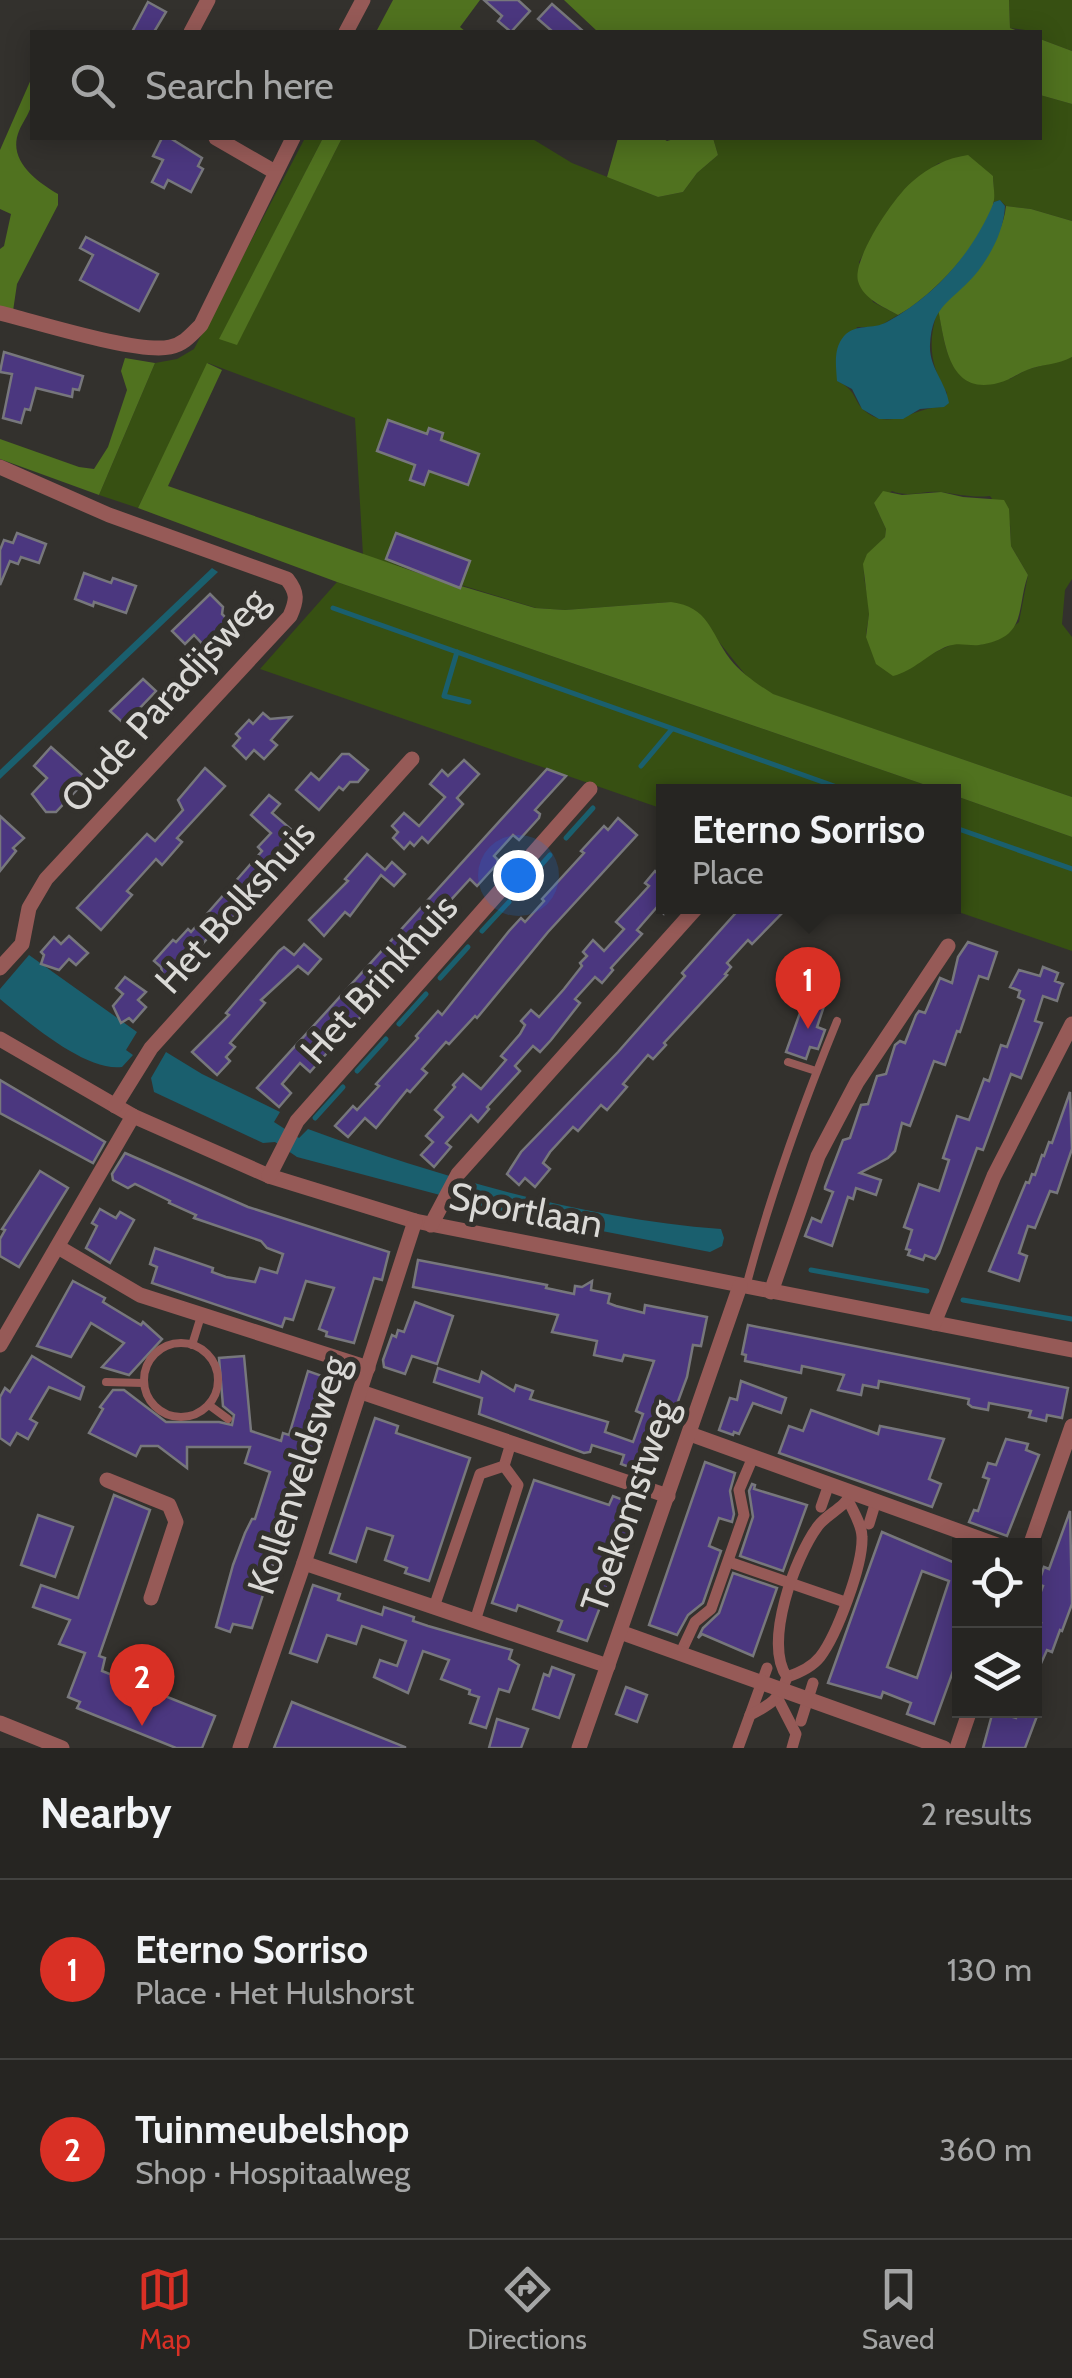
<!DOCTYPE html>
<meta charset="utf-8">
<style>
:root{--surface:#262522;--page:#32312f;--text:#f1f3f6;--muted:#a4a5a5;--line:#424240;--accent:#d93025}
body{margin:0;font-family:Cabin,sans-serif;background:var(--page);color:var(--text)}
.controls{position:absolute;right:30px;bottom:30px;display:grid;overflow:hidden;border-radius:0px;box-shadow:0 5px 25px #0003}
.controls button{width:90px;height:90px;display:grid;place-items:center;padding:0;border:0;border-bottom:2px solid var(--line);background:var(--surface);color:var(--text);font:50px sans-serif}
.you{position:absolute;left:518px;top:875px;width:35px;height:35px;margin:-25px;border:8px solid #fff;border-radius:50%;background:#1a73e8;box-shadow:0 0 0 15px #1a73e833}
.badge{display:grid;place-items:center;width:65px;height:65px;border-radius:50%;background:var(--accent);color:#fff;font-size:32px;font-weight:700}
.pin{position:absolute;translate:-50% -82px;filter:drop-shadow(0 2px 5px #0008)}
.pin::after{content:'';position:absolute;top:52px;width:35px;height:30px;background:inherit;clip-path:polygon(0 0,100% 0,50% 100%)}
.popup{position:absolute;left:656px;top:784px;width:305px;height:130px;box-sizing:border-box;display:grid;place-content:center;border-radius:0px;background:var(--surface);filter:drop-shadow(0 2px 8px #0005);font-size:32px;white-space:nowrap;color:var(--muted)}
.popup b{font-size:38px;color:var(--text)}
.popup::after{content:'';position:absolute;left:50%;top:100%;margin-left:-20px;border:20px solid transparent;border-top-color:var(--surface)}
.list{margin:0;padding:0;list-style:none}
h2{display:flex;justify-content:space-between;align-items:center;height:130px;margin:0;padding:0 40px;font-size:42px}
h2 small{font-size:32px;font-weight:400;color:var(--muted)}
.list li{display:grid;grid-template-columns:65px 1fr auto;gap:30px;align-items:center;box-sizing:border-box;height:180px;padding:0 40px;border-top:2px solid var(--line)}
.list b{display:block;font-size:38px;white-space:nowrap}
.list p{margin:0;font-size:32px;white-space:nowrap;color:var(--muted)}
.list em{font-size:32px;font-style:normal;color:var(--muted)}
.icon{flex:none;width:55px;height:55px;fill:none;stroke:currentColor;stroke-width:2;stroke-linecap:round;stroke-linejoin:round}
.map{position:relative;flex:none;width:1072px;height:1748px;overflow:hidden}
.search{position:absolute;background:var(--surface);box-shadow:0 5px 25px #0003;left:30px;right:30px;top:30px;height:110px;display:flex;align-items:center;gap:25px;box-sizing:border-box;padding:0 35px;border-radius:0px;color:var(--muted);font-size:38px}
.sheet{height:490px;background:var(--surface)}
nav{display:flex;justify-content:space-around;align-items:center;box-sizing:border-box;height:140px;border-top:2px solid var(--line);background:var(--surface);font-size:28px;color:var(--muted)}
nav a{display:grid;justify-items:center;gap:5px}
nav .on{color:var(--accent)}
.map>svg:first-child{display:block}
.green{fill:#375012;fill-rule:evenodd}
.forest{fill:#50721f}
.water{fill:#1a5f6e}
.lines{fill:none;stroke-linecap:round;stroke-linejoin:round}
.stream{stroke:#1a5f6e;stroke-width:5}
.building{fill:#4b377f;stroke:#77777c;stroke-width:2.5;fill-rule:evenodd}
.service{stroke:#965a57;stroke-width:8}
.pedestrian{stroke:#965a57;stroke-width:11}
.minor{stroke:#965a57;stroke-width:15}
.labels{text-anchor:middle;stroke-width:10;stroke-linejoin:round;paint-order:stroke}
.street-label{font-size:38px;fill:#dad9d6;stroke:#33312d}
</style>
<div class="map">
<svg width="1072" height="1748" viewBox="0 0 1072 1748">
<rect width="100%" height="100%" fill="#33312d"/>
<g class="green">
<path d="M1009,0H1072V51L1040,39V32L1010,28Z"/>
<path d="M1040,95L1072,104V221L1031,209L1006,206L1000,200L994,202L993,176L939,163C898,191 882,219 859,262L873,302L898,315L878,327H857L838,381C859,393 852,400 865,411C891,433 916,405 944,407L947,393C929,364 928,341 938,309C944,334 943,356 961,374L1010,379L1026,370L1072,357V579L1065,590L1062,624L1072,637V797L772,694L748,678L719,642L671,602L565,610L536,608L363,555L355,418L208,363L138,508L99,495L155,363L177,359L194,349L305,138H323L220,338L237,344L342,138H531L572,163L658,197L683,192L697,173L718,155L713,138H1040ZM892,491C909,498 923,490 941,492C958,494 972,498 990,496L1010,524L1011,546L1028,575L1019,622L997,640L979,645L955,643L929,655L866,637C866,628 869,621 869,612C867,573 852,569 885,537L886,529L874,503Z"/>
<path d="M337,582L943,791L663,792V809L260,669Z"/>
<path d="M953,795L1072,837V951L944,907L953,906Z"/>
</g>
<g class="forest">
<path d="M393,0H480L460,27L466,32H376Z"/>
<path d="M564,0H1009L1010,28L1021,32H598Z"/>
<path d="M1040,39L1072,51V104L1040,95Z"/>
<path d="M32,77C32,85 33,93 32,101C31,112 23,121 19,131C7,160 36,181 58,194V205L17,284L13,311L0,308V249L4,246L11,214L0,209V150Z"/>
<path d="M323,138H342L237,345L219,339Z"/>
<path d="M618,138H662L667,141L677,138H713L718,155L697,173L683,192L658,197L607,177Z"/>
<path d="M968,155L993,176C993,184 995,193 994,200C989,237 930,299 898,315C884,307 863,299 858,281C852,259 895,195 913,181C929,167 947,158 968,155Z"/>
<path d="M1006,206L1031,209L1072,221V357C1058,365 1042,364 1027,370C1017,374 1008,381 998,383C948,396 945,342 938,309C962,280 1002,247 1006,206Z"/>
<path d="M125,358L155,363L99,495L0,459V439L79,467L94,469L108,447L127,390L121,371Z"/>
<path d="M207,363L222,370L168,486L424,575L535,608L565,610L671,602C709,607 710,632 730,659C742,674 756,683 773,694L1072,797V837L953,795V792L943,791L337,582L138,508Z"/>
<path d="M883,491L902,495L941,492L963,497L1004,500L1009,509L1011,546L1028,575C1016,609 1028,638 979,645C968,646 959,642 948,646C927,654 914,671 893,676L876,664L866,637L869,614L863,564L867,554L885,537L886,529L874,503Z"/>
</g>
<g class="water">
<path d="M1000,200L1005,206C1004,231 990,257 974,276C951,302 932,305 930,345C929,368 946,382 949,403L944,407L920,409L903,419H879L862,409L852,389L837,381C836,365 833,349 844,336C856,323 873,330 887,322C935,296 973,253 994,202Z"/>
<path d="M212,568L218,572L0,779V770Z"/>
<path d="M29,955L137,1032L126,1050L133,1055L122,1067C86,1072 28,1022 0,999V989Z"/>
<path d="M166,1052L202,1074L280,1112L274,1122L299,1138L308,1129C440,1177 579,1218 721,1229L724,1238L722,1246L710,1252L504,1212L297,1157L275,1142L263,1143L154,1092L151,1078Z"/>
</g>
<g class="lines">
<g class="stream">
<path d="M333,608L851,792"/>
<path d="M457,652L444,696L469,702"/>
<path d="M641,766L672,729"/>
<path d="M953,827L1072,869"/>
<path d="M566,838L593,808"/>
<path d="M523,885L550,855"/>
<path d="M482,931L509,902"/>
<path d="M440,978L468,947"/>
<path d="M399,1024L426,994"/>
<path d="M357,1071L386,1039"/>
<path d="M315,1118L343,1087"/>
<path d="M811,1270L927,1291"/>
<path d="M963,1300L1072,1319"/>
</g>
</g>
<g class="building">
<path d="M484,0H518L530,11L511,32L498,21L502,16Z"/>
<path d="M148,2L166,12L154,32H132Z"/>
<path d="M552,4L584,32H553L538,19Z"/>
<path d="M162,138H170L202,158L198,166L203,169L191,192L168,180L164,188L152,182L163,160L153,156Z"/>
<path d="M86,237L158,274L139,311L80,280L93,255L80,248Z"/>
<path d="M4,352L83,376L79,390L73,389L72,397L36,388L30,410L25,409L21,423L3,418L12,374L0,372Z"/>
<path d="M388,420L427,434L429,428L443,433L441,440L479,454L468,485L429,471L424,485L410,480L415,465L377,451Z"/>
<path d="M17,533L46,544L39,563L21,557L18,564L10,561L0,585V550L4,540L13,543Z"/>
<path d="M396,533L470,561L460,588L386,559Z"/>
<path d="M84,573L111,583L113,578L136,586L126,613L94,602L93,606L75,599Z"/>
<path d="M210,594L223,607L222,614L230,622L216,636L220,641L209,651L194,635L185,644L172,631Z"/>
<path d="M143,679L156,691L140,708L146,713L131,730L110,711Z"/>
<path d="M263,713L270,719L291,717L271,740L277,745L264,759L254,750L246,759L233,746L240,738L236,734L249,720L253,724Z"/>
<path d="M51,747L87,779L56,812H46L32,794L47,778L34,766Z"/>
<path d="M342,754H349L368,770L358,782H350L343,790L339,787L319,810L296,790L311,773L319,780Z"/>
<path d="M464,760L479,774L457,798L463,804L428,843L422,837L414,846L410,842L404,849L393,838L398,832L392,826L404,813L419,826L445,797L430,784L442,770L448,776Z"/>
<path d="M205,768L225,786L177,838L182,842L162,865L156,859L127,891L132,895L101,930L77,908L147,834L155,841L183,810L178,800Z"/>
<path d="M547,769L566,776L535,810L540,814L539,818L519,840L513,835L494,856L498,860L497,864L477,886L470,879L450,901L458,908L439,930L434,932L430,928L411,949L416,953L414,957L395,979L387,972L368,993L376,1000L356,1022L352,1024L347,1020L329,1040L334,1045L310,1072L300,1063L282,1084L291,1093L279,1107L257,1088Z"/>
<path d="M269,795L280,804L272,813L300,837L288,850L293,854L281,868L275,862L251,888L254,890L248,900L229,922L227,920L219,929L218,927L172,977L163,976L161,967L154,961L173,940L176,942L188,929L191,932L262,851L258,847L271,833L251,815Z"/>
<path d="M0,816L24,838L13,848L16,851L0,871Z"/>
<path d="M618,818L637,835L548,932L477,1018L475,1016L449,1044L446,1042L422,1069L427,1073L410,1092L407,1090L376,1128L365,1118L348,1137L335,1126L353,1106L357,1110L379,1086L376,1084L418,1038L416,1036L438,1011L442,1015L509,931L521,918L525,922L544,901L542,899L584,853L581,851L604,826L608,830Z"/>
<path d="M367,854L385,870L392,862L405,874L394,886L381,875L350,916L345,912L324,936L309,920L348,881L345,879Z"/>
<path d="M663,870V913L657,907L637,930L642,934L611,968L613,970L602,983L595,977L575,999L580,1003L551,1040L540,1052L533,1046L515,1066L520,1071L487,1107L489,1109L478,1122L471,1115L446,1143L451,1147L434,1167L421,1155L433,1142L426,1136L443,1117L435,1110L455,1087L453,1085L463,1074L481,1089L506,1060L501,1056L520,1034L525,1025L521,1021L531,1010L539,1017L564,989L582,966L580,963L587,956L583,952L593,940L604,951L624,929L616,922L649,886L645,883L655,871L659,875Z"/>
<path d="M742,906H789L752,944L748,940L727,963L731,967L725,974L727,975L664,1043L666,1045L653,1059L648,1055L623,1084L627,1087L607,1110L601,1105L578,1131L573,1127L550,1152L543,1163L550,1169L535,1187L525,1178L519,1185L507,1174L521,1152L618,1052L685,976L682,973Z"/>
<path d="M69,936L88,953L76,965L69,959L59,970L41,964L44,955L41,952L54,937L61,944Z"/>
<path d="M968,942L997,952L988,979L979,976L960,1032L957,1031L945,1065L934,1061L910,1126L902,1123L895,1151L888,1158L860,1173L881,1180L876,1195L856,1188L853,1199L848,1197L832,1246L805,1236L812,1218L821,1222L833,1192L825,1189V1187L843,1140L850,1138L861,1105L868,1104L877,1076L886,1074L895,1045L900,1041L905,1043L916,1015L919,1011L925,1013L940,978L952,983L958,957Z"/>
<path d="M304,944L321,959L308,974L298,966L261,1000L265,1003L230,1043L235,1047L226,1057L230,1061L217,1075L192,1052L229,1015L226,1013L279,951L284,947L294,955Z"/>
<path d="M1043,967L1058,973L1055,981L1063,984L1061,988L1057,1001L1043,996L1035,1021L1042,1023L1021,1078L1011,1074L983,1150L977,1148L939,1253L935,1259L925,1255L923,1260L908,1255L910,1250L906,1249L912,1230L904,1227L919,1184L939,1191L949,1160L943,1158L957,1116L969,1120L984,1079L989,1081L1001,1045L1007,1047L1024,1000L1018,997L1020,991L1010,987L1019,970L1040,976Z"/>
<path d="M125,977L146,992L138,1000L146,1007L133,1022L129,1018L121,1023L113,1006L123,994L116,988Z"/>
<path d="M805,999L824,1006L817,1027L825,1030L818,1049L810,1047L806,1059L786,1052Z"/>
<path d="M0,1080L105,1142L93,1163L0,1113Z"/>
<path d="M1070,1092L1072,1149L1057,1193L1050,1191L1035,1228L1028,1226L1019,1253L1027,1256L1019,1281L989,1271L1026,1182L1029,1183L1032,1174L1035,1175L1042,1155L1044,1156L1049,1142L1052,1143Z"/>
<path d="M125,1153L248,1207L389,1252L382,1280L374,1278L354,1343L326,1336L327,1332L319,1329L334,1288L306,1281L293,1320L285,1318L282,1327L152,1283L157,1267L150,1264L155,1248L213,1268L212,1272L226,1277L255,1282L260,1268L277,1273L283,1254L267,1248L261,1241L194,1218L196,1215L169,1203L170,1201L135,1184L128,1188L113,1180L112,1174Z"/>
<path d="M40,1171L68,1188L19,1267L0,1256V1239L5,1230L2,1229Z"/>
<path d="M100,1209L116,1218L120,1212L134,1220L110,1263L86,1248L97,1226L92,1223Z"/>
<path d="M418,1260L547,1285L546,1288L574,1294L575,1286L582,1287L592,1281L591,1290L610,1294L608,1303L616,1306L644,1313L645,1305L707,1317L701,1346L693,1345L687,1377L651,1475L621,1464L624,1455L592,1445L590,1452L584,1453L479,1414L482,1398L434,1382L438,1368L479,1382L482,1372L514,1391L516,1385L533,1391L530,1399L608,1422L605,1432L633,1442L643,1414L636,1411L654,1361L624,1355L622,1361L594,1355L597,1341L552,1332L558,1315L413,1287Z"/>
<path d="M73,1281L105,1298L103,1302L141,1325L143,1322L162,1339L129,1375L102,1367L124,1343L91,1323L71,1357L37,1346Z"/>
<path d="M415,1302L453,1316L437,1364L412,1356L405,1374L384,1367L383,1360L392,1335L396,1337L398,1330L404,1332Z"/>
<path d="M748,1325L1068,1388L1062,1418L1047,1415L1046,1421L1038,1419L1029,1417L1031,1411L989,1403L988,1410L972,1407L968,1404L969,1399L879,1381L878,1388L863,1385L861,1395L838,1390L844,1375L802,1366L801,1373L745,1361L746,1355L742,1354Z"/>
<path d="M32,1356L84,1387L80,1399L49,1387L30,1419L37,1423L28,1439L17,1433L10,1445L0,1438V1397L5,1388L10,1392Z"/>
<path d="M244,1356L251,1431L281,1441L283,1433L289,1435L308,1371L339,1382L289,1537H282L252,1628L233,1624L230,1632L216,1627L233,1565L245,1533L252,1519H255L270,1472L245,1463L250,1447H187V1468L158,1446H141L136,1456L89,1433L103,1409L100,1407L113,1390H124L166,1422H219L232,1425L234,1415L223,1406L219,1358Z"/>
<path d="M741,1381L786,1398L781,1413L753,1403L739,1434L734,1432L733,1435L719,1430L730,1398L737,1400Z"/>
<path d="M811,1410L878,1434L880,1426L944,1439L929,1479L941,1484L932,1507L779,1453L789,1426L803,1431Z"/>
<path d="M375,1418L398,1426L396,1433L470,1458L429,1581L405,1573L407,1568L385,1560L393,1536L367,1528L356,1562L330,1553Z"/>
<path d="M1006,1439L1028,1444L1026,1450L1039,1455L1007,1536L969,1522L974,1510L978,1511L989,1479L983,1477L988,1463L996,1465Z"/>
<path d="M705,1462L735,1473L730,1491L734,1514L732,1522L719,1518L709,1546L721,1551L703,1603L688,1615L677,1635L649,1625Z"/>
<path d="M534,1480L609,1505L613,1496L639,1506L587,1641L558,1631L562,1621L518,1605L516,1611L492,1603Z"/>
<path d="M752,1484L755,1485L754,1489L807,1505L783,1571L740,1556L753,1517L749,1491Z"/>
<path d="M114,1495L150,1510L99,1656L105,1658L102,1671L215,1716L202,1748H176L77,1708L80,1702L68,1697L85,1653L59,1644L70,1620L33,1607L41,1585L78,1598Z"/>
<path d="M1070,1511L1072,1604L1062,1631L1060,1630L1052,1652L1047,1650L1034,1679V1643L1041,1623L1034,1621V1610L1043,1586L1038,1584L1044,1567L1049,1569Z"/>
<path d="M38,1515L73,1527L55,1577L21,1565Z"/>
<path d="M882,1532L955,1563L960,1557V1652L934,1724L907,1714L911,1703L883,1692L881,1698L828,1683ZM922,1571L949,1581L917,1678L887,1667Z"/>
<path d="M733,1573L777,1588L753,1656L702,1634L698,1638L703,1628L719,1613Z"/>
<path d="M313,1585L340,1594L338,1600L382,1615L384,1607L414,1617L413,1621L428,1626L512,1650L509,1659L519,1665L509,1692L499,1689L486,1728L470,1723L479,1697L469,1694L470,1690L441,1679L449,1660L423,1651L408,1693L374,1677L380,1660L397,1666L406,1641L362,1626L356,1644L327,1635L317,1662L290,1653Z"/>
<path d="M552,1667L574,1675L559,1718L533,1709L544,1674L549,1676Z"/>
<path d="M626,1687L647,1695L637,1722L616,1714Z"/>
<path d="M292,1702L405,1747V1748H274Z"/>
<path d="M1019,1710L1037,1716L1025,1748H983L993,1711L1016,1718Z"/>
<path d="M497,1719L528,1729L521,1748H489Z"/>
</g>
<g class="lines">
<g class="service">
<path d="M788,1062L816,1071"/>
<path d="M746,1287C770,1195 801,1109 837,1021"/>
<circle cx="181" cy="1380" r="37"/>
<path d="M192,1345L201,1316"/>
<path d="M106,1382L143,1383"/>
<path d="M209,1405L228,1419"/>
</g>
<g class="pedestrian">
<path d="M821,1507L829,1484"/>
<path d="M869,1524L876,1501"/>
<path d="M729,1562L845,1602"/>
<path d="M434,1607L480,1474L504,1466L511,1443"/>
<path d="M475,1621L518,1485L504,1466"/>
<path d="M681,1652L695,1622L711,1609L744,1515L739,1490L753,1457"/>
<path d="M787,1677C799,1673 812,1667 820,1657C837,1635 863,1565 862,1537C862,1525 853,1511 848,1500"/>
<path d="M778,1699L796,1734L792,1748"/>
<path d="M750,1715L767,1668"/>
<path d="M801,1721L813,1683"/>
<path d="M738,1748L750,1715C770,1705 780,1699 787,1677C763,1643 795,1557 818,1526C828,1513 845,1508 852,1492"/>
</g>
<g class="minor">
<path d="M191,32L208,0"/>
<path d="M346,32L363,0"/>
<path d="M216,138L275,172"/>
<path d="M0,313C37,322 137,354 170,347C184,344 191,335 201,325L293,138"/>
<path d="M0,467L109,515L287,579C298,593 297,600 290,616L46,879L29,908L22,944L0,968"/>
<path d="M0,1039L133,1116L269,1176L415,1221L1072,1350"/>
<path d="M115,1106L151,1048L412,759"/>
<path d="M269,1176L297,1121L590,789"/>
<path d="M431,1225L458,1174L698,906"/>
<path d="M58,1247L140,1295L368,1368"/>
<path d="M771,1292L818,1156L857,1082L948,946"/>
<path d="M934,1323L994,1176L1072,1024"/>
<path d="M0,1345L133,1116"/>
<path d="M361,1392L668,1496"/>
<path d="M690,1434L1000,1546"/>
<path d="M107,1480L169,1505L176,1522L151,1598"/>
<path d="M1030,1546L1072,1426"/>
<path d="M304,1563L608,1666"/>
<path d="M620,1632L944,1748"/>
<path d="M0,1723L62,1748"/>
<path d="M240,1748L304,1563L415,1221"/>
<path d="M579,1748L740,1286"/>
<path d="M957,1748L970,1710"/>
</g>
</g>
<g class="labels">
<g class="street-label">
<text transform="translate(164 700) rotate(-48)" y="13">Oude Paradijsweg</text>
<text transform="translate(235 907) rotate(-48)" y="13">Het Bolkshuis</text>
<text transform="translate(379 979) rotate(-48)" y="13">Het Brinkhuis</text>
<text transform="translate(526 1210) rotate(11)" y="13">Sportlaan</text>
<text transform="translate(298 1475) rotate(-72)" y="13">Kollenveldsweg</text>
<text transform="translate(629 1506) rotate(-71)" y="13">Toekomstweg</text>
</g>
</g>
</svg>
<div class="controls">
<button><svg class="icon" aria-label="locate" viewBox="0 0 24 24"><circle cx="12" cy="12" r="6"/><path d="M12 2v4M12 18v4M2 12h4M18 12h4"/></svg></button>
<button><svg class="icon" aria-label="layers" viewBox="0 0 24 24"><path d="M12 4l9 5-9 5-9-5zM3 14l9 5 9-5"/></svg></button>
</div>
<div class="you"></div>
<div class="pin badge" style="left:808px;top:1029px">1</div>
<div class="popup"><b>Eterno Sorriso</b>Place</div>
<div class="pin badge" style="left:142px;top:1726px">2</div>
<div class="search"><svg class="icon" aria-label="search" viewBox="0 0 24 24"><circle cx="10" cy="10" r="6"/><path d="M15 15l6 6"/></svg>Search here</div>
</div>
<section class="sheet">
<h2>Nearby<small>2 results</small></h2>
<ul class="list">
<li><span class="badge">1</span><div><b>Eterno Sorriso</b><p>Place · Het Hulshorst</p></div><em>130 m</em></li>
<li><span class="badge">2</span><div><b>Tuinmeubelshop</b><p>Shop · Hospitaalweg</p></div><em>360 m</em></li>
</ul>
</section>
<nav>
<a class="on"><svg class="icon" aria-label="map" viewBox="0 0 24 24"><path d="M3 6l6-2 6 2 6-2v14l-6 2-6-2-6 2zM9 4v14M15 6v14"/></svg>Map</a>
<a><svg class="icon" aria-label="directions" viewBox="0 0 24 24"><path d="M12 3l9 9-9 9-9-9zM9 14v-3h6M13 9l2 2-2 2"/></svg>Directions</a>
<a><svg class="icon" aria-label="saved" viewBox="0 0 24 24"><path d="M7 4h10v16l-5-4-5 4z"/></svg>Saved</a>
</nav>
